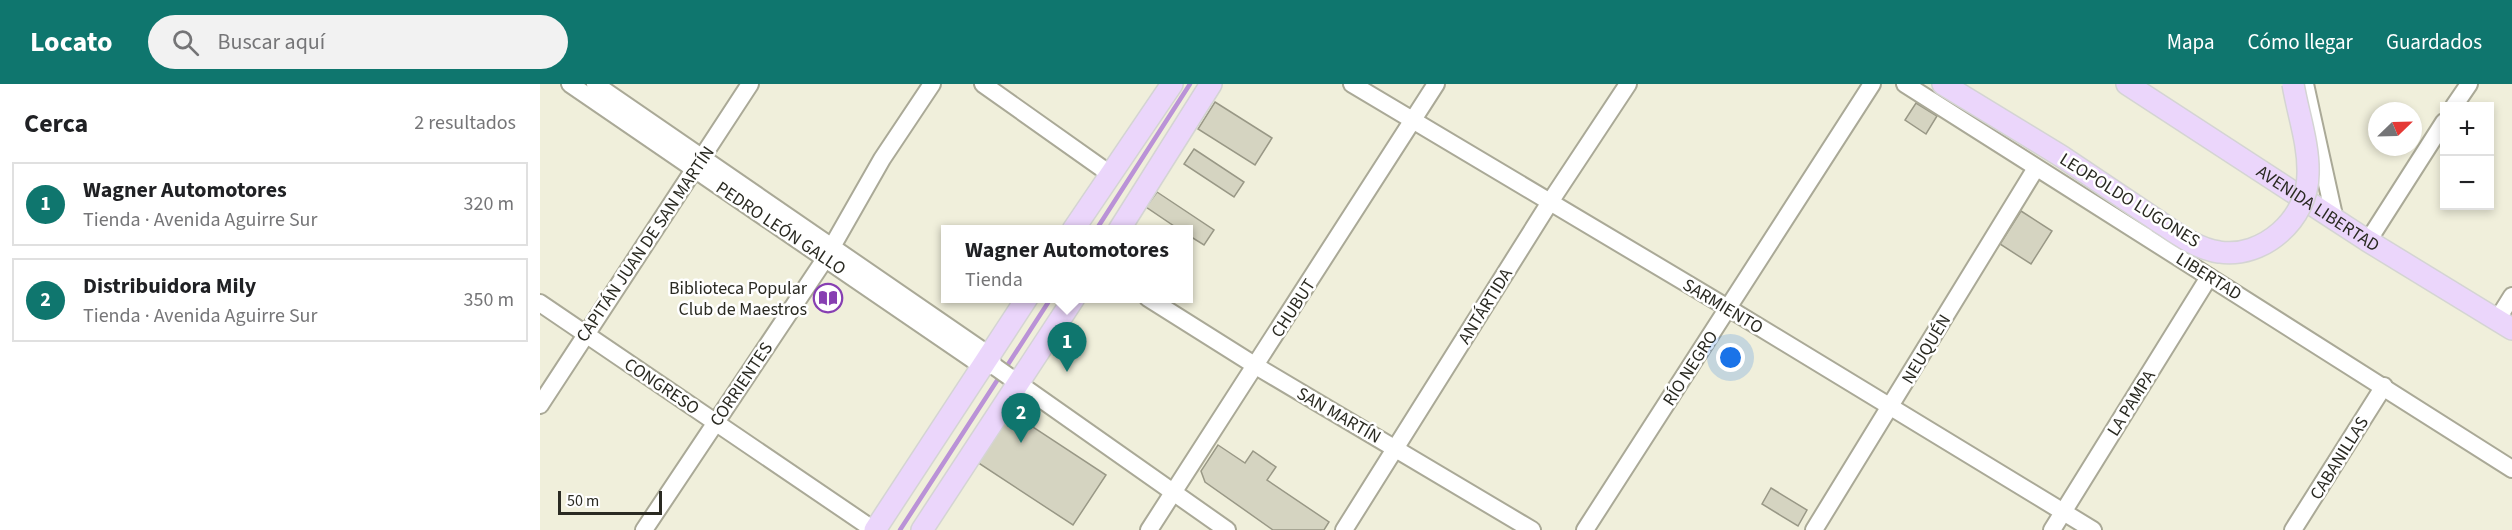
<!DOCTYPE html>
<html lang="es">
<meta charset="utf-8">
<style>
:root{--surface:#fff;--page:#f2f2f2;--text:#202124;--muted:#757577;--line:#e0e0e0;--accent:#0f766e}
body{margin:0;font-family:"Source Sans 3",sans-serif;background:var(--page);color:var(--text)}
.controls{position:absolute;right:18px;top:18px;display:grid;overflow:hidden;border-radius:0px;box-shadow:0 3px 9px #0003}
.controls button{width:54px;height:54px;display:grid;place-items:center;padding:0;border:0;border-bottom:2px solid var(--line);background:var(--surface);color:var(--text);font:30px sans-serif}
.compass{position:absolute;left:1828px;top:18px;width:54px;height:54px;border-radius:50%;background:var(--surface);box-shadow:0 3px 9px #0003;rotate:67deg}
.scale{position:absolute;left:18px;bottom:15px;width:104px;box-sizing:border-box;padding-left:6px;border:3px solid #2a2a22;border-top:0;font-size:16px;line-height:21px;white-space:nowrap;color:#2a2a22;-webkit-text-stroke:4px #fff;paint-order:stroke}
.you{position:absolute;left:1191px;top:274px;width:21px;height:21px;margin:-15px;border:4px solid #fff;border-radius:50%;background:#1a73e8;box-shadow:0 0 0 9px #1a73e833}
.badge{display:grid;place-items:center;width:39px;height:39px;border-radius:50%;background:var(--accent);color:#fff;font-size:20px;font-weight:700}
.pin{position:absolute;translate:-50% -50px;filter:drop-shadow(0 2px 3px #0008)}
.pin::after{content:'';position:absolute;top:32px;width:21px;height:18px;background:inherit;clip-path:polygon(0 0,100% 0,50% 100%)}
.popup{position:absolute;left:401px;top:141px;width:252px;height:78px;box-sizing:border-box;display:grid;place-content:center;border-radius:0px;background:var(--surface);filter:drop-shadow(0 2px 4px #0005);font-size:20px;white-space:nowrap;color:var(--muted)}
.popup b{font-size:22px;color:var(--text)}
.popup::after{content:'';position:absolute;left:50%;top:100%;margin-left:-12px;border:12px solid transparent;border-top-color:var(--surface)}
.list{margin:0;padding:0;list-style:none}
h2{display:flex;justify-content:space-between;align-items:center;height:78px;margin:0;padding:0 24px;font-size:26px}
h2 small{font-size:20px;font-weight:400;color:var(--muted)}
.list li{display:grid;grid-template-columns:39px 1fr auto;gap:18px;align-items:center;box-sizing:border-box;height:84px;margin:0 12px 12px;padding:0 12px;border:2px solid var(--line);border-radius:0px}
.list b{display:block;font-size:22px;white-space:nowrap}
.list p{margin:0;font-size:20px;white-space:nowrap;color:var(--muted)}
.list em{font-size:20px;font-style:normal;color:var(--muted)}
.icon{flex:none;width:33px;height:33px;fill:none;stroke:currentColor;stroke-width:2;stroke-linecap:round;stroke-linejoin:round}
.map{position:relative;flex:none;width:1972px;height:446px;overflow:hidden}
header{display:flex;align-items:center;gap:36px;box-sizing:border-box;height:84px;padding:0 30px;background:var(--accent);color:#fff}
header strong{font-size:28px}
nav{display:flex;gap:33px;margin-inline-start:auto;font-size:21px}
.search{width:420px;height:54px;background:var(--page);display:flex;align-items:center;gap:15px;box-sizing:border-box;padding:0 21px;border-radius:33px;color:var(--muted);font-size:22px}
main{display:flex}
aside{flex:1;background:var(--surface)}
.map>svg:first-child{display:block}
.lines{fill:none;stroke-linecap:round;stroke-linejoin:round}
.stream{stroke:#ba92d7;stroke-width:4.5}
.building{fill:#d5d4c1;stroke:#999886;stroke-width:1.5}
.minor-casing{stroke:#aaa997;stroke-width:20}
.major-casing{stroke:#d4d4d3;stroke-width:24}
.minor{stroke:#fff;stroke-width:16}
.major{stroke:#ebd6fb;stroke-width:21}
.major-bridge-casing{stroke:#d4d4d3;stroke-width:24;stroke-linecap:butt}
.major-bridge{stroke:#ebd6fb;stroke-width:21}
.labels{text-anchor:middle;stroke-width:5;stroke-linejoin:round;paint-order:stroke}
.street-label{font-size:18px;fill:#2a2a22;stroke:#fff}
.poi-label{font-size:18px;fill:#2a2a22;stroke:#fff;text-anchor:end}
</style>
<header>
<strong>Locato</strong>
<div class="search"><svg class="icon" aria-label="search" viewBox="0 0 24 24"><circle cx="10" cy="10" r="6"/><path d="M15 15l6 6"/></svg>Buscar aquí</div>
<nav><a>Mapa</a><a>Cómo llegar</a><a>Guardados</a></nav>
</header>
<main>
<aside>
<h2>Cerca<small>2 resultados</small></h2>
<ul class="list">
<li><span class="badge">1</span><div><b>Wagner Automotores</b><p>Tienda · Avenida Aguirre Sur</p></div><em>320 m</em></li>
<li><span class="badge">2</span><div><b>Distribuidora Mily</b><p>Tienda · Avenida Aguirre Sur</p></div><em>350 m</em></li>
</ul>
</aside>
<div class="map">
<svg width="1972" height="446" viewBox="0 0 1972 446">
<rect width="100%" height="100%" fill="#f0efdb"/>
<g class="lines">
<g class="stream">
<path d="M556,146L650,0"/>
<path d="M465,285L511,214"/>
<path d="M360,446L460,292"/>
</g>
</g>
<g class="building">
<path d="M675,18L732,54L715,81L658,45Z"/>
<path d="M1376,19L1397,32L1386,50L1365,36Z"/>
<path d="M654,65L704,98L694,113L644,80Z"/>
<path d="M617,108L674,146L664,161L648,151V146H640L606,123Z"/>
<path d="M1481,127L1512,147L1491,180L1460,160Z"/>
<path d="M470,328L566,391L533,441L437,378Z"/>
<path d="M678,361L705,379L713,367L736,383L727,396L789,438L784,446H733L665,398L661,387Z"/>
<path d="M1231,404L1267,426L1258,442L1222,420Z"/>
</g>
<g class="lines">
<g class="minor-casing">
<g id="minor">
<path d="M30,0L442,282H454L478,299L687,446"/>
<path d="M55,0L449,271L454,282"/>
<path d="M443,0L570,90"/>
<path d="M812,0L1188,224L1553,446"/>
<path d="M1365,0L1972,385"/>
<path d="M1765,0L1795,136"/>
<path d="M1914,22L1929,0"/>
<path d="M1828,157L1904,38"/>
<path d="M608,214L716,282L992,446"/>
<path d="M0,219L334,446"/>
<path d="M1957,236L1972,212"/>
<path d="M0,321L210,0"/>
<path d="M104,446L285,175L342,75L392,0"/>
<path d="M609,446L896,0"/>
<path d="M804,446L1010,118L1088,0"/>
<path d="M1045,446L1332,0"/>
<path d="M1274,446L1496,84"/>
<path d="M1512,446L1669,193"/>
<path d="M1753,446L1844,302"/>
</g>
</g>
<g class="major-casing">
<g id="major">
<path d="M1403,0L1521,72L1618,137"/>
<path id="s1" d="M1587,0L1828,157L1972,245"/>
<path d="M533,146L632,0"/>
<path d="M579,146L671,0"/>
<path d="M335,446L487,214"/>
<path d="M382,446L534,214"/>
</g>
</g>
<use href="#minor" class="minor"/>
<use href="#major" class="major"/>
<g class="major-bridge-casing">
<path id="major-bridge" d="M1618,137C1636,149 1657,165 1679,168C1723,175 1768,135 1768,90C1769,60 1758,30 1753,0"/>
</g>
<use href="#major-bridge" class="major-bridge"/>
</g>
<defs>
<g id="library-ring" transform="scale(1.5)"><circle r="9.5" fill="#fff" stroke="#873fb2" stroke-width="1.5"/><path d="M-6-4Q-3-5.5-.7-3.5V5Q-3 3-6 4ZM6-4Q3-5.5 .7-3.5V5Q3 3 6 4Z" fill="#873fb2"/></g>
</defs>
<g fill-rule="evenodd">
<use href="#library-ring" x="288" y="214"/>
</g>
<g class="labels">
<g class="street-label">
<text transform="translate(1590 116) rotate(32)" y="6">LEOPOLDO LUGONES</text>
<text dy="6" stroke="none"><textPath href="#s1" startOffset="228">AVENIDA LIBERTAD</textPath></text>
<text transform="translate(241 144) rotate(34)" y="6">PEDRO LEÓN GALLO</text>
<text transform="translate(105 160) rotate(-56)" y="6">CAPITÁN JUAN DE SAN MARTÍN</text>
<text transform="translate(1669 192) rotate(32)" y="6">LIBERTAD</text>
<text transform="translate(945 222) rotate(-58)" y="6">ANTÁRTIDA</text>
<text transform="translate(1183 222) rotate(31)" y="6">SARMIENTO</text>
<text transform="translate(753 224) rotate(-57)" y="6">CHUBUT</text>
<text transform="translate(1386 265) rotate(-59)" y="6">NEUQUÉN</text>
<text transform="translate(1150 284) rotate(-57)" y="6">RÍO NEGRO</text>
<text transform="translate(201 300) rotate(-56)" y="6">CORRIENTES</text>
<text transform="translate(122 302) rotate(34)" y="6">CONGRESO</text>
<text transform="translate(1591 319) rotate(-58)" y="6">LA PAMPA</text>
<text transform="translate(799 331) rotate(30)" y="6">SAN MARTÍN</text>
<text transform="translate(1799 374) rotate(-58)" y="6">CABANILLAS</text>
</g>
<g class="poi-label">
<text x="267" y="210">Biblioteca Popular<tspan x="267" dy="21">Club de Maestros</tspan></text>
</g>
</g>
</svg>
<div class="controls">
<button>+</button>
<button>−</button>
</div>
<svg class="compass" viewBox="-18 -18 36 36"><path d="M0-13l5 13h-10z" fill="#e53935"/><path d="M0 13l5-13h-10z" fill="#757577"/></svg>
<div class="scale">50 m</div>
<div class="you"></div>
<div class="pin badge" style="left:527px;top:288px">1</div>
<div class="popup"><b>Wagner Automotores</b>Tienda</div>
<div class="pin badge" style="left:481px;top:359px">2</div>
</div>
</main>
